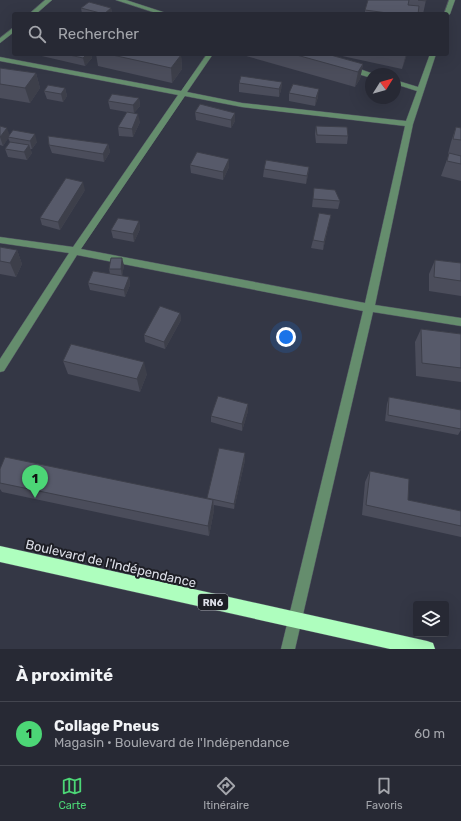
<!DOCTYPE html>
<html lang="fr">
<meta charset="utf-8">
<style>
:root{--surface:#272934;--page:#333540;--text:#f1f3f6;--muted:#a4a6ac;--line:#43454f;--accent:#4cd676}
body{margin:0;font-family:Rubik,sans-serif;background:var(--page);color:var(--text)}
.controls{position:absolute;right:12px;bottom:12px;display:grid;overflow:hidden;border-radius:4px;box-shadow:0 4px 16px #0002}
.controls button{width:36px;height:36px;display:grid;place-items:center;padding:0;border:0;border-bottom:1px solid var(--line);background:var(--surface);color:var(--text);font:20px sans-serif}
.compass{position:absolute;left:365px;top:68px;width:36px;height:36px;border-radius:50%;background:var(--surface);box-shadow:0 4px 16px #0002;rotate:53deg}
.you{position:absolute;left:286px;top:337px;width:14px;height:14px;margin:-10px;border:3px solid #fff;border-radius:50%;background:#1a73e8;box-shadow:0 0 0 6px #1a73e833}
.badge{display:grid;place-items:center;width:26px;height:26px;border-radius:50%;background:var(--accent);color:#111;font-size:13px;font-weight:700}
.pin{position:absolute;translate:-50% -33px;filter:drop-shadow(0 1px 2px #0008)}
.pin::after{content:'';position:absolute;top:21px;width:14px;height:12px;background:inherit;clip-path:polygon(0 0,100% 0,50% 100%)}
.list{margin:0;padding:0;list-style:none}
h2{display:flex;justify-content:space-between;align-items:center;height:52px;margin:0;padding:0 16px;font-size:17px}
h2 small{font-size:13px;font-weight:400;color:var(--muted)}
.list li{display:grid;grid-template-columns:26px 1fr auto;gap:12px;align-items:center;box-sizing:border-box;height:64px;padding:0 16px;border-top:1px solid var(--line)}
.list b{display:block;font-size:15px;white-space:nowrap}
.list p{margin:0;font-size:13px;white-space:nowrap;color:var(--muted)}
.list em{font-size:13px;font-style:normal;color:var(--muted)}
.icon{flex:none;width:22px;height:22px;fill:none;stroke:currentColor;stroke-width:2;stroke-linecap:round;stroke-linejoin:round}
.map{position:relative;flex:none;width:461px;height:649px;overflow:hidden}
.search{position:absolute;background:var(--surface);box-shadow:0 4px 16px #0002;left:12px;right:12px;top:12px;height:44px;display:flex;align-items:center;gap:10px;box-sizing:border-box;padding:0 14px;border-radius:4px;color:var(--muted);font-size:15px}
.sheet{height:116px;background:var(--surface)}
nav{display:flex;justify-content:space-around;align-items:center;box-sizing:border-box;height:56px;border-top:1px solid var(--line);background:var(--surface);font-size:11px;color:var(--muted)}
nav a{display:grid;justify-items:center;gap:2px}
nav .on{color:var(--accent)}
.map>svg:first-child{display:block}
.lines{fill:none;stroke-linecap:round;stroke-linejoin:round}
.minor-casing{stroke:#525562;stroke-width:1}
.highway-casing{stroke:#525562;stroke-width:1}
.minor{fill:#658d6d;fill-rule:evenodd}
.highway{fill:#aefebe;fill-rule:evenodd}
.wall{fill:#4b4d5b}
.shaded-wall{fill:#3d3f4a}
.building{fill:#575a6a;stroke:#3d3f4a}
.labels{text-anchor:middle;stroke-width:4;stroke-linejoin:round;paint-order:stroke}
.shield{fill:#1d1e25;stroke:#a3a5ae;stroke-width:1}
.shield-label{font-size:10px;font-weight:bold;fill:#dddfe8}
.near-street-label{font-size:13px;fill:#dddfe8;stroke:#1d1e25}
</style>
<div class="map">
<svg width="461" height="649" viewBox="0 0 461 649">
<rect width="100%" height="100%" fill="#343745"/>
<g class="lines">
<g class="minor-casing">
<g id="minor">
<path d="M45,0H52L36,14H29Z"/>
<path d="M116,0H126L169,14H159Z"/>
<path d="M449,0H455L450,14L447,16V14H444Z"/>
<path d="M14,27V32L0,43V38Z"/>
<path d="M207,54H213L187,92L242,103L406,121L417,91L395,84V80L418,87L430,54H436L413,124L375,305L461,318V326L373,312L295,649H281L363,311L77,255L4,371L0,372V359L69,253L0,243V237L73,247L178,95L0,61V57L181,91ZM185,96L242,107L405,126L365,303L81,249Z"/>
<path d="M345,66H351L374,74H371V77H368L345,70Z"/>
</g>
</g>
<g class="highway-casing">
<path id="highway" d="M0,546L427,641L433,643L435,649H390L0,562Z"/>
</g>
<use href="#minor" class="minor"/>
<use href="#highway" class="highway"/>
</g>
<g class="wall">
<path d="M409,0H426L423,14H365V10Z"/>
<path d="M81,8H111L112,14H82Z"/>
<path d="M33,54H91L92,58L85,66Z"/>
<path d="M96,54H178L181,55L182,69L172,83L98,66Z"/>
<path d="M239,54H327L363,64L360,79L355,87Z"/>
<path d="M333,54H407L402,69Z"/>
<path d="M0,68L36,73L40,88L30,103L0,98Z"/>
<path d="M282,82L281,90L279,97L239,92V83Z"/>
<path d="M65,88L67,96L63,102L47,99L44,91Z"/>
<path d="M289,93L318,97L315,106L289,101Z"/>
<path d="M139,98L140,106L134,113L140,122L133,137L119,136L118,127L127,112L110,109L108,101Z"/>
<path d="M195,112L235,113V121L231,128L196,120Z"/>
<path d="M0,126L10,135L37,142L32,149H30L32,153L27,160L8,157L5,149L10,142L8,138L3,146L0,145Z"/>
<path d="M316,126L348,136L347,144L316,143L315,134Z"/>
<path d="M456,127L461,128V181L441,176L449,154H448L451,142Z"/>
<path d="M108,144L110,152L104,162L52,153L49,145Z"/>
<path d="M229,159V167L223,180L191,173L190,165Z"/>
<path d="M309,167L308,175L306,184L263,177L264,169Z"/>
<path d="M314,188L340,201L338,209L312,207Z"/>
<path d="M85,190L60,230L42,225L40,218Z"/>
<path d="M139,221L140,229L134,242L113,238L111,230Z"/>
<path d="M329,223L323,250L311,248L313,240Z"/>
<path d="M0,247L17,250L22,264L16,277L0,274Z"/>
<path d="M435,260L461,263V296L429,291V274Z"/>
<path d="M124,265L122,276L129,277L130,285L125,297L90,290L88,283L110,274L109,269Z"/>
<path d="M180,313L181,320L165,349L145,342L144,335Z"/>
<path d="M421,329L461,334V382L416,376L415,342Z"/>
<path d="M63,361L147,374L140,392L68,374Z"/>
<path d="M389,397L461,410V430L458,435L385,421L387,404Z"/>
<path d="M248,404V411L242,431L211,422V416Z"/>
<path d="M245,453V460L234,509L214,505V510L209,536L2,492L0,489V469L207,499V498Z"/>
<path d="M370,471L408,500L461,511V537L362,515L365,482Z"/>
</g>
<g class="shaded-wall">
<path d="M111,8L112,14H104Z"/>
<path d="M87,54H91L92,58L85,66L83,58Z"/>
<path d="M406,54H407L402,69Z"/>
<path d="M181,55L182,69L172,83L171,68Z"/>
<path d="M363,64L360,79L355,87L358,72Z"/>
<path d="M36,73L40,88L30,103L25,88Z"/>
<path d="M282,82L281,90L279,97V89Z"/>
<path d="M65,88L67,96L63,102L61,94Z"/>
<path d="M319,89L318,97L315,106L316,98Z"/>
<path d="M139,98L140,106L134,113L133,105Z"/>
<path d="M235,113V121L231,128V120Z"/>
<path d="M138,114L140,122L133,137L132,129Z"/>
<path d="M7,128L10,136L3,146L0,137Z"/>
<path d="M35,134L37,142L32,149L30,141Z"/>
<path d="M108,144L110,152L104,162L103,154Z"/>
<path d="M29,145L32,153L27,160L24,152Z"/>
<path d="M229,159V167L223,180V172Z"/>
<path d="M309,167L308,175L306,184L307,176Z"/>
<path d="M83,182L85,190L60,230L58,222Z"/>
<path d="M331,215L329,223L323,250L324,242Z"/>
<path d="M139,221L140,229L134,242L133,234Z"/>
<path d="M17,250L22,264L16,277L10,263Z"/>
<path d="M122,258L124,265L122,277L121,269Z"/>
<path d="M129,277L130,285L125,297L124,290Z"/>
<path d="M180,313L181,320L165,349L164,342Z"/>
<path d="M144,362L147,374L140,392L137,379Z"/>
<path d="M248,404V411L242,431V424Z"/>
<path d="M245,453V460L234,509V504Z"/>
<path d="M213,500L214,510L209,536L208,526Z"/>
</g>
<g class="building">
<path d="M368,0H409L408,5L419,6L418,14H395L365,10Z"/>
<path d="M418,0H426V1Z"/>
<path d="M89,2L111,8L104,14L81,8Z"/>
<path d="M65,54H87L83,58Z"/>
<path d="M108,54H178L181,55L171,68Z"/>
<path d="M293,54H327L363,64L358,72Z"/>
<path d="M0,68L36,73L25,88L0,84Z"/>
<path d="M241,76L282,82L279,89L239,83Z"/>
<path d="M293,84L319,89L316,98L289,93Z"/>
<path d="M48,85L65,88L61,94L44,91Z"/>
<path d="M112,94L139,98L133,105L108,101Z"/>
<path d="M200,104L235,113L231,120L195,112Z"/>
<path d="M127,112L138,114L132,129L118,127Z"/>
<path d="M0,126L7,128L0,137Z"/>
<path d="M316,126L347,127L348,136L317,135Z"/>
<path d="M456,127L461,128V140L453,139Z"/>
<path d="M13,130L35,134L30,141L8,137Z"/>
<path d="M48,136L108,144L103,154L49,145Z"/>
<path d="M10,142L29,145L24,152L5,149Z"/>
<path d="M197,152L229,159L223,172L190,165Z"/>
<path d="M449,153L461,156V164L447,161Z"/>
<path d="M266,160L309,167L307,176L264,169Z"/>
<path d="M66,178L83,182L58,222L40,218Z"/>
<path d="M314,188L335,190L340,201L313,199Z"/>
<path d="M319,213L331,215L324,242L313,240Z"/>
<path d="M118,218L139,221L133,234L111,230Z"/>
<path d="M0,247L17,250L10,263L0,261Z"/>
<path d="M111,258H122L121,269H109Z"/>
<path d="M435,260L461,263V281L434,277Z"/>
<path d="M93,271L129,277L124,290L88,283Z"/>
<path d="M160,306L180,313L164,342L144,335Z"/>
<path d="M421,329L461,334V368L422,363Z"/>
<path d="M71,344L144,362L137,379L63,361Z"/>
<path d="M218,396L248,404L242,424L211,416Z"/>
<path d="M389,397L461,410V429L388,415Z"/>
<path d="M219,448L245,453L234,504L207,498Z"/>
<path d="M5,457L213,500L208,526L0,483V469Z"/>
<path d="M370,471L409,479L408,500L461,511V526L366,505Z"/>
</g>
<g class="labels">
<rect class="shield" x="198" y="594" width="30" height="16" rx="3"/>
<g class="shield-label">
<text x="213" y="606">RN6</text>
</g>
<g class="near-street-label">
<text transform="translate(111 563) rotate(13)" y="5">Boulevard de l'Indépendance</text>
</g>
</g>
</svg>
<div class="controls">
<button><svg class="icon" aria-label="layers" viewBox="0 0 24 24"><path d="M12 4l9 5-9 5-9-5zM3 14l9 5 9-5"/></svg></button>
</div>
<svg class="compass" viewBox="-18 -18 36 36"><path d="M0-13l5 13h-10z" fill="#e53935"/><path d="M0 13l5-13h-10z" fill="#a4a6ac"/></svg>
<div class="you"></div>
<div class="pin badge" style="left:35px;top:498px">1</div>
<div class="search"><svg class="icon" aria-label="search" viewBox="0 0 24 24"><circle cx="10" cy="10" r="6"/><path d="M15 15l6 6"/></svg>Rechercher</div>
</div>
<section class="sheet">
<h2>À proximité<small></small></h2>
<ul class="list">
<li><span class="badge">1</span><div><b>Collage Pneus</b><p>Magasin · Boulevard de l'Indépendance</p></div><em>60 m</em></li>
</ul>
</section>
<nav>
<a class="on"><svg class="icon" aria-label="map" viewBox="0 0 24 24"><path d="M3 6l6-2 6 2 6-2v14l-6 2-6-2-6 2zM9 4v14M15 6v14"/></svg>Carte</a>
<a><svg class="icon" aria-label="directions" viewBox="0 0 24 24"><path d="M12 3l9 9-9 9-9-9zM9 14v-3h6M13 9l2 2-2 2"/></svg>Itinéraire</a>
<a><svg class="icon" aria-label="saved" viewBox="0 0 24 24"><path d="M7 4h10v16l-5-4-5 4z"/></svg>Favoris</a>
</nav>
